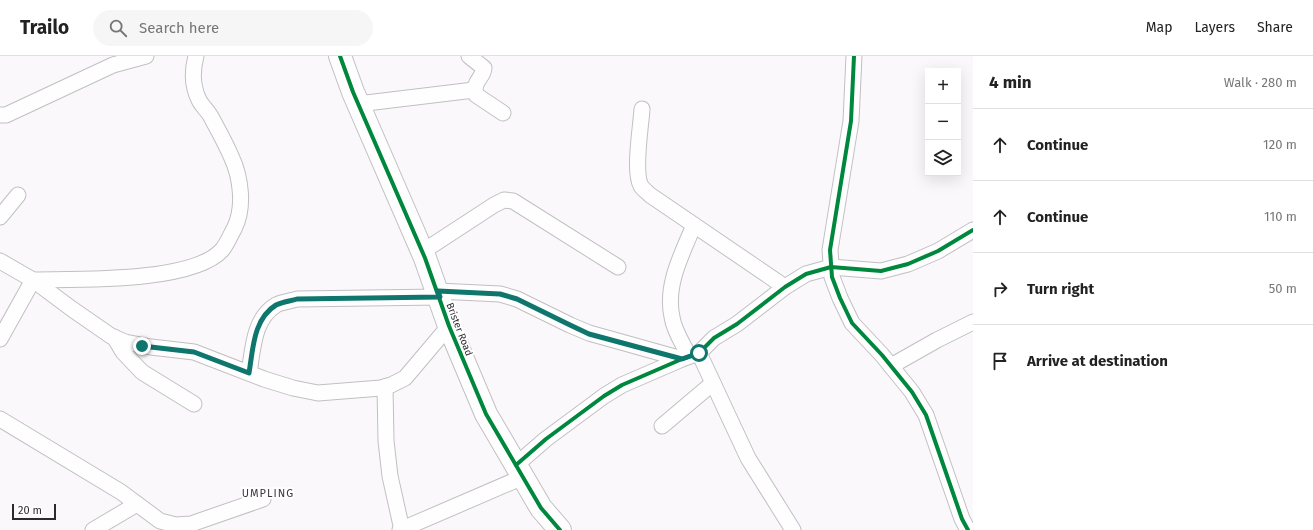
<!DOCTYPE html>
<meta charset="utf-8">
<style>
:root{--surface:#fff;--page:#f6f6f6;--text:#222;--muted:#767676;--line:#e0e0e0}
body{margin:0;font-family:"Fira Sans",sans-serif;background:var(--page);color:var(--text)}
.controls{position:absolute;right:12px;top:12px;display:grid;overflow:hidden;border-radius:0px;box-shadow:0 4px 16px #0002}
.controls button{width:36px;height:36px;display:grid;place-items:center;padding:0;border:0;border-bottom:1px solid var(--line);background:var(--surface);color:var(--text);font:20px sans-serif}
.scale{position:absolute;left:12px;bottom:10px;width:44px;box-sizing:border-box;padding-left:4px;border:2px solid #2d2a2e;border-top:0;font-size:11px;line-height:14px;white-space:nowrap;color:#2d2a2e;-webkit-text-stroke:3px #fff;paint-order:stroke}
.stop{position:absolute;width:12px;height:12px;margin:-9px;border:3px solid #0f766e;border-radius:50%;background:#fff}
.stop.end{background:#0f766e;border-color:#fff;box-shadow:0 1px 4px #0008}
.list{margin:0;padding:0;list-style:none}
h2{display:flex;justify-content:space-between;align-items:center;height:52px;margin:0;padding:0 16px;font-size:17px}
h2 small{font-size:13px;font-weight:400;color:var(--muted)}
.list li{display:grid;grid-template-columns:26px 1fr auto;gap:12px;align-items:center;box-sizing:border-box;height:72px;padding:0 16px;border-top:1px solid var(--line)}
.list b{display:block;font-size:15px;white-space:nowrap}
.list em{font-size:13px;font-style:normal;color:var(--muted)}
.icon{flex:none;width:22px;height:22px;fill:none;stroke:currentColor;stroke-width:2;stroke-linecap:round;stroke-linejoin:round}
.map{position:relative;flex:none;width:973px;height:474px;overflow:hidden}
header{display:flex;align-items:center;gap:24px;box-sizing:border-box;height:56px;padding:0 20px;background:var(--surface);border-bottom:1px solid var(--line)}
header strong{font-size:19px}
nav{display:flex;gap:22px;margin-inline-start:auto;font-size:14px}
.search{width:280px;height:36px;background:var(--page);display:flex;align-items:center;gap:10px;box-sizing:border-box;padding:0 14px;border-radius:22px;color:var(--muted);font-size:15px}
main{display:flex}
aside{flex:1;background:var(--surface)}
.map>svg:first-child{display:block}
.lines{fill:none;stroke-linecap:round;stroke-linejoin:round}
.street-casing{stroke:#c2bfc3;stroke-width:17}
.secondary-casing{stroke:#c2bfc3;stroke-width:24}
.street{stroke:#fefeff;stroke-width:15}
.secondary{stroke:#fefeff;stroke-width:22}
.cycleway-casing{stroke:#fff;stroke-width:6}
.cycleway{stroke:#00873e;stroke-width:4}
.route{stroke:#0f766e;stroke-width:5}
.labels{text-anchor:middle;stroke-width:4;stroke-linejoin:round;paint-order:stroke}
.street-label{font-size:10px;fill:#2d2a2e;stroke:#fff}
.neighbourhood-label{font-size:11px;letter-spacing:1px;fill:#3d373e;stroke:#fff}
</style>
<header>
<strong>Trailo</strong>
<div class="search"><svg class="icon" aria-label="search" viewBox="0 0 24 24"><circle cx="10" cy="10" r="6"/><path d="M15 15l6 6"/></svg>Search here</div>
<nav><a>Map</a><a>Layers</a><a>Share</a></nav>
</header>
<main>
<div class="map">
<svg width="973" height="474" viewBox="0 0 973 474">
<rect width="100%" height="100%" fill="#fbf8fc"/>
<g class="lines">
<g class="street-casing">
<g id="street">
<path d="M469,0L484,12C483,23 472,25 476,39L503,57"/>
<path d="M854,0L851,65L830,194L832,221L840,242L852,267L882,299L912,336L926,359L962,463L968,474"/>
<path d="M358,48L474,34"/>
<path d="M642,53C641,70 633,116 641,130C643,133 647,136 650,139L785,231"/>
<path d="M0,59H6L113,9L146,0"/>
<path d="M0,161L18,139"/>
<path d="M422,196L494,149L504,144L513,145L618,211"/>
<path d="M0,205L33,224L72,253L111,280L125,286L151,291L194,296L264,323L293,332L318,337L381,332L391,329L405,322L449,270"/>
<path d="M438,235L500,238L517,243L570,269L589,277L682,303"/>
<path d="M114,281L123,296L142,316L194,348"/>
<path d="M0,283L33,224C77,223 192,227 222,194C227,188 230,180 234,173C245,152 241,121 231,100C225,86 217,72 210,59C207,54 202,50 199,44C192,30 192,15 196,0"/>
<path d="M699,297L748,402L793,474"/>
<path d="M689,300C683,288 674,275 672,261C665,229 682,198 694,169"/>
<path d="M891,310L937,284L973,266"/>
<path d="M249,317C253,294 253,263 276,249C282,246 291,245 297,243L440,241"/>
<path d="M385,331L386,385L390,420L402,474"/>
<path d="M0,363L121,436L160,465L176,469L191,468L263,443"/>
<path d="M662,370L713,327"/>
<path d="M516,409L546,383L604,340L622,329L682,303L699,297L714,282L737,268L785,231L806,218L831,211L881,215L908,208L938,195L973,174"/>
<path d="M93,474L137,448"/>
<path d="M400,474L523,421"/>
</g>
</g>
<g class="secondary-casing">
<path id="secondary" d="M340,0L353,36L425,202L449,270L486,358L541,452L560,474"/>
</g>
<use href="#street" class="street"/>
<use href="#secondary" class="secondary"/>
<g class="cycleway-casing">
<g id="cycleway">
<path d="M340,0L353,36L425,202L449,270L486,358L541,452L560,474"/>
<path d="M854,0L851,65L830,194L832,221L840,242L852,267L882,299L912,336L926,359L962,463L968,474"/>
<path d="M516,409L546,383L604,340L622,329L682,303L699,297L714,282L737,268L785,231L806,218L831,211L881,215L908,208L938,195L973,174"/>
</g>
</g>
<use href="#cycleway" class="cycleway"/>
</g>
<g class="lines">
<path class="route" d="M142,290L194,296L249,317C253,294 253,263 276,249C282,246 291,245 297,243L440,241L438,235L500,238L517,243L570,269L589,278L682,303L699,297"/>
</g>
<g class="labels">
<g class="street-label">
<text transform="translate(460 273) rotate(69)" y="4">Brister Road</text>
</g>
<g class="neighbourhood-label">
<text x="268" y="441">UMPLING</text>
</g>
</g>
</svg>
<div class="controls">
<button>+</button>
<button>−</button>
<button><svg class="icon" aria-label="layers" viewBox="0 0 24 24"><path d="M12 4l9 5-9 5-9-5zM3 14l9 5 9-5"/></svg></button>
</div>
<div class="scale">20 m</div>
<div class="stop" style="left:699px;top:297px"></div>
<div class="stop end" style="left:142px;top:290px"></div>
</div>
<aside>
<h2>4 min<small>Walk · 280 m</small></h2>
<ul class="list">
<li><svg class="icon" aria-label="ahead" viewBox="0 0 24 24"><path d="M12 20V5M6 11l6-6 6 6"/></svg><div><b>Continue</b></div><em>120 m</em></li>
<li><svg class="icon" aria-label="ahead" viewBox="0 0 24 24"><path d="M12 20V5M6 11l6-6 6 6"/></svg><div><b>Continue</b></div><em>110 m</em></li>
<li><svg class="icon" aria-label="right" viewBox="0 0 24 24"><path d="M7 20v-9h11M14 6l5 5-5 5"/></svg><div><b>Turn right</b></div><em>50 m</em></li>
<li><svg class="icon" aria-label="arrive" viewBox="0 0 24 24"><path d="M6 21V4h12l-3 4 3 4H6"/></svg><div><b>Arrive at destination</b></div></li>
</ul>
</aside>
</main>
